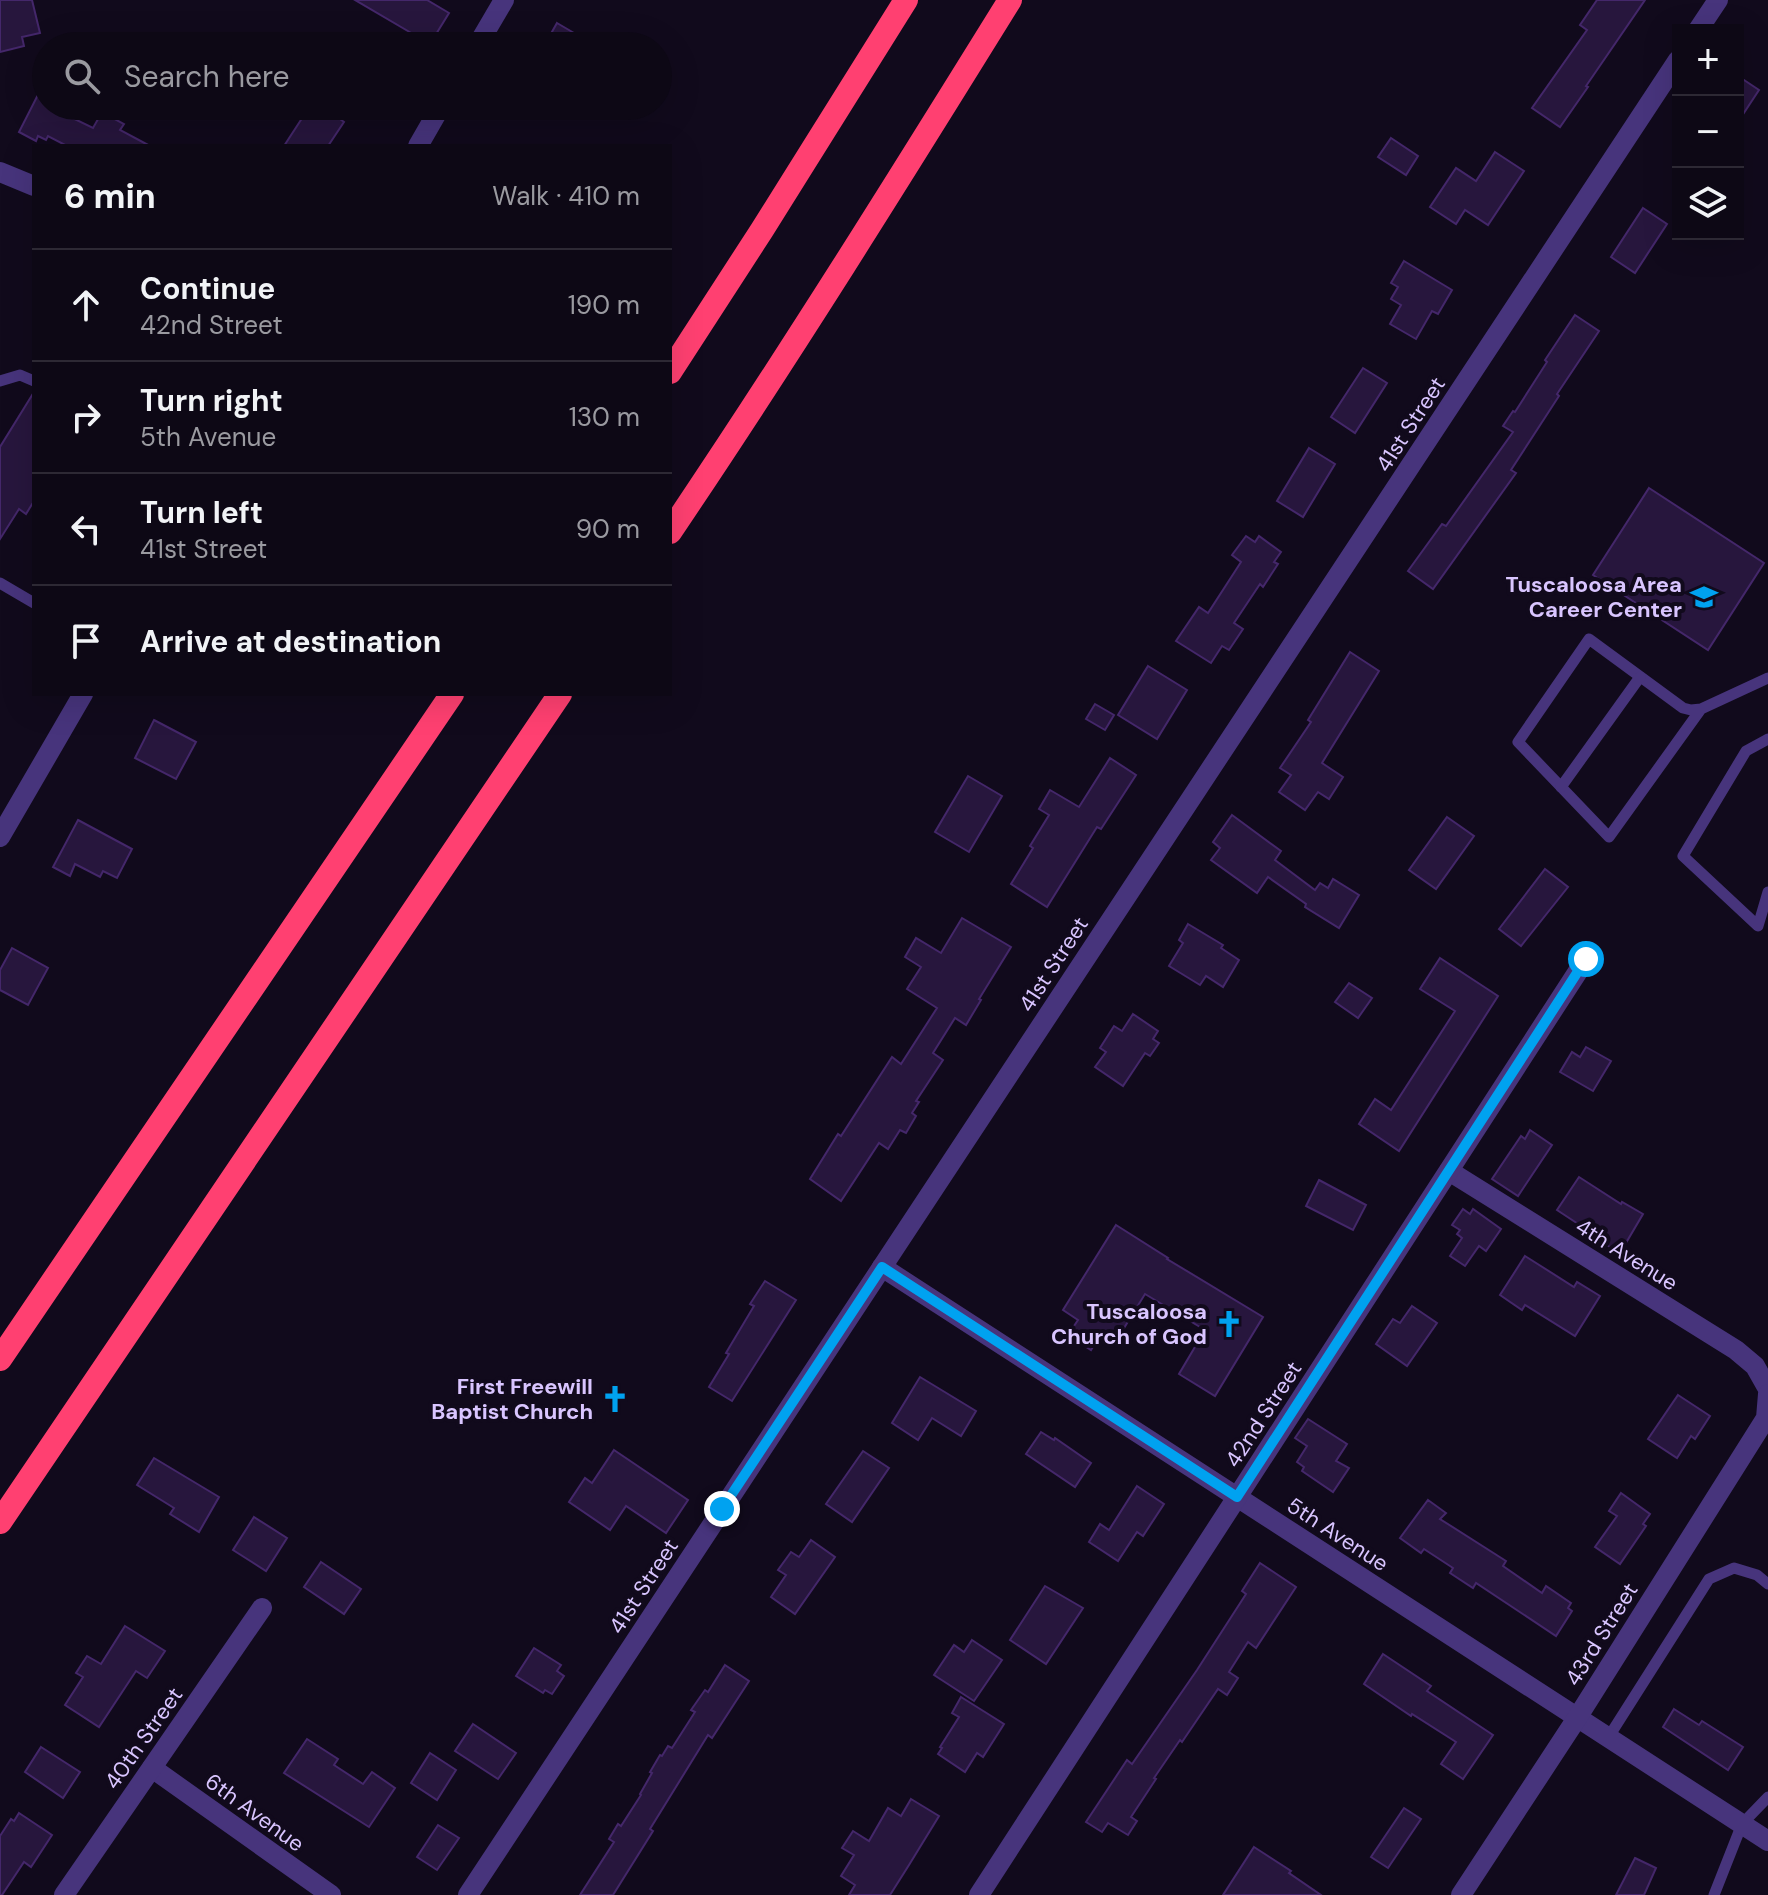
<!DOCTYPE html>
<meta charset="utf-8">
<style>
:root{--surface:#0d0815;--page:#1b1622;--text:#f1f3f6;--muted:#9a9aa0;--line:#2d2934}
body{margin:0;font-family:"DM Sans",sans-serif;background:var(--page);color:var(--text)}
.controls{position:absolute;right:24px;top:24px;display:grid;overflow:hidden;border-radius:0px;box-shadow:0 8px 32px #0002}
.controls button{width:72px;height:72px;display:grid;place-items:center;padding:0;border:0;border-bottom:2px solid var(--line);background:var(--surface);color:var(--text);font:40px sans-serif}
.stop{position:absolute;width:24px;height:24px;margin:-18px;border:6px solid #00a2f0;border-radius:50%;background:#fff}
.stop.end{background:#00a2f0;border-color:#fff;box-shadow:0 2px 8px #0008}
.list{margin:0;padding:0;list-style:none}
h2{display:flex;justify-content:space-between;align-items:center;height:104px;margin:0;padding:0 32px;font-size:34px}
h2 small{font-size:26px;font-weight:400;color:var(--muted)}
.list li{display:grid;grid-template-columns:52px 1fr auto;gap:24px;align-items:center;box-sizing:border-box;height:112px;padding:0 32px;border-top:2px solid var(--line)}
.list b{display:block;font-size:30px;white-space:nowrap}
.list p{margin:0;font-size:26px;white-space:nowrap;color:var(--muted)}
.list em{font-size:26px;font-style:normal;color:var(--muted)}
.icon{flex:none;width:44px;height:44px;fill:none;stroke:currentColor;stroke-width:2;stroke-linecap:round;stroke-linejoin:round}
.map{position:relative;flex:none;width:1768px;height:1895px;overflow:hidden}
.search{position:absolute;background:var(--surface);box-shadow:0 8px 32px #0002;left:32px;top:32px;width:640px;height:88px;display:flex;align-items:center;gap:20px;box-sizing:border-box;padding:0 28px;border-radius:44px;color:var(--muted);font-size:30px}
.panel{position:absolute;background:var(--surface);box-shadow:0 8px 32px #0002;left:32px;top:144px;width:640px;height:552px;border-radius:0px}
.map>svg:first-child{display:block}
.building{fill:#27163d;stroke:#44276a;stroke-width:2}
.lines{fill:none;stroke-linecap:round;stroke-linejoin:round}
.lane{stroke:#47347c;stroke-width:11}
.street{stroke:#47347c;stroke-width:20}
.highway{stroke:#ff4071;stroke-width:24}
.route{stroke:#00a2f0;stroke-width:10}
.labels{text-anchor:middle;stroke-width:8;stroke-linejoin:round;paint-order:stroke}
.street-label{font-size:22px;fill:#d9c5ff;stroke:#110a1c}
.poi-label{font-size:22px;font-weight:bold;fill:#d9c5ff;stroke:#110a1c;text-anchor:end}
</style>
<div class="map">
<svg width="1768" height="1895" viewBox="0 0 1768 1895">
<rect width="100%" height="100%" fill="#110a1c"/>
<g class="building">
<path d="M0,0H32L40,33L22,37L24,46L0,52Z"/>
<path d="M355,0H427L449,13L430,44Z"/>
<path d="M1597,0H1645L1586,86L1588,87L1560,127L1532,108L1587,30L1580,25Z"/>
<path d="M557,23L596,46H544Z"/>
<path d="M1738,76L1759,90L1738,122Z"/>
<path d="M46,79V106H63L60,112L93,128L102,112L124,124L120,130L150,146H67L48,136L46,140L38,136L36,141L19,132Z"/>
<path d="M310,106H349L340,119L344,122L328,146H284Z"/>
<path d="M1391,138L1418,156L1406,175L1378,157Z"/>
<path d="M1495,152L1524,171L1488,225L1465,210L1456,224L1430,207L1456,168L1476,181Z"/>
<path d="M1643,208L1667,224L1635,273L1611,257Z"/>
<path d="M1404,261L1452,290L1438,314L1432,311L1416,339L1390,324L1401,305L1391,299L1398,287L1391,283Z"/>
<path d="M1575,315L1599,331L1557,394L1559,396L1511,470L1516,473L1433,589L1408,571L1442,524L1446,526L1513,432L1503,426L1513,411L1515,412L1547,362L1545,360Z"/>
<path d="M1363,368L1387,383L1355,433L1331,417Z"/>
<path d="M34,392V501L26,514L19,509L0,539V447Z"/>
<path d="M1309,448L1335,464L1303,517L1277,501Z"/>
<path d="M1649,488L1764,563L1708,650L1593,575Z"/>
<path d="M1246,536L1255,542L1259,536L1281,552L1274,562L1278,564L1263,587L1260,584L1234,623L1243,629L1229,650L1222,646L1211,663L1176,641L1199,607L1208,613L1241,562L1232,555Z"/>
<path d="M1350,652L1379,671L1322,763L1343,777L1329,799L1318,792L1305,810L1279,792L1291,775L1280,768L1311,722L1308,720Z"/>
<path d="M1148,666L1187,690L1157,739L1118,715Z"/>
<path d="M1095,704L1114,715L1105,730L1086,719Z"/>
<path d="M154,720L196,742L176,779L135,758Z"/>
<path d="M1110,758L1136,775L1101,829L1097,827L1047,907L1011,884L1033,848L1030,846L1049,815L1039,809L1050,790L1079,807Z"/>
<path d="M968,776L1002,796L969,852L935,832Z"/>
<path d="M1232,815L1281,851L1275,860L1315,890L1320,883L1328,888L1333,879L1359,895L1339,928L1305,907L1306,904L1268,877L1257,893L1211,860L1220,848L1213,842Z"/>
<path d="M1447,817L1474,836L1436,889L1409,870Z"/>
<path d="M78,820L132,849L117,878L103,871L100,877L75,864L70,876L53,867Z"/>
<path d="M1545,869L1568,887L1521,946L1499,929Z"/>
<path d="M962,918L1011,947L979,999L981,1000L966,1025L955,1018L933,1053L943,1060L916,1101L919,1102L912,1113L916,1116L906,1133L900,1130L888,1149L879,1143L841,1201L810,1179L838,1134L841,1136L892,1057L901,1064L937,1008L907,989L921,967L905,957L916,938L941,953Z"/>
<path d="M1188,924L1223,945L1221,948L1239,960L1223,987L1206,976L1200,985L1169,966L1183,943L1179,940Z"/>
<path d="M12,948L48,968L28,1005L0,990V970Z"/>
<path d="M1440,958L1498,996L1399,1151L1359,1124L1375,1099L1391,1110L1455,1011L1420,989Z"/>
<path d="M1349,983L1372,998L1358,1018L1335,1002Z"/>
<path d="M1133,1014L1158,1031L1153,1039L1159,1043L1150,1056L1145,1053L1123,1086L1095,1067L1106,1052L1100,1048L1114,1026L1122,1031Z"/>
<path d="M1586,1047L1611,1061L1593,1091L1560,1072L1572,1052L1580,1057Z"/>
<path d="M1530,1130L1552,1145L1518,1196L1492,1179L1521,1136L1525,1139Z"/>
<path d="M1579,1177L1621,1204L1622,1202L1643,1214L1620,1253L1600,1241L1601,1239L1557,1210Z"/>
<path d="M1319,1180L1366,1205L1353,1230L1306,1206Z"/>
<path d="M1463,1209L1470,1214L1473,1209L1501,1229L1486,1251L1479,1246L1465,1266L1450,1256L1462,1238L1457,1234L1460,1230L1452,1225Z"/>
<path d="M1116,1225L1168,1258L1167,1259L1263,1317L1215,1396L1179,1374L1205,1330L1145,1294L1116,1341L1102,1332L1091,1350L1068,1335L1078,1320L1063,1310Z"/>
<path d="M1525,1256L1574,1287L1577,1282L1600,1296L1575,1336L1525,1305L1522,1310L1500,1295Z"/>
<path d="M765,1281L796,1300L732,1401L709,1387L729,1354L726,1353L754,1306L750,1304Z"/>
<path d="M1412,1306L1437,1323L1407,1366L1376,1344L1393,1319L1400,1323Z"/>
<path d="M920,1377L976,1411L961,1436L932,1418L918,1440L892,1423Z"/>
<path d="M1678,1395L1710,1416L1695,1439L1691,1436L1677,1458L1648,1439Z"/>
<path d="M1308,1419L1347,1444L1336,1461L1349,1468L1333,1492L1302,1471L1304,1467L1297,1462L1307,1446L1295,1438Z"/>
<path d="M1041,1432L1054,1440L1055,1438L1091,1463L1075,1487L1026,1454Z"/>
<path d="M614,1450L688,1500L666,1533L626,1506L610,1530L569,1502L585,1478L592,1483Z"/>
<path d="M863,1451L889,1468L852,1522L826,1504Z"/>
<path d="M154,1458L219,1497L199,1532L170,1514L174,1508L137,1485Z"/>
<path d="M1137,1486L1164,1504L1143,1536L1137,1532L1118,1561L1089,1542L1100,1524L1109,1530Z"/>
<path d="M1621,1493L1650,1514L1643,1524L1646,1526L1620,1564L1595,1547L1617,1516L1609,1511Z"/>
<path d="M1428,1500L1446,1513L1440,1519L1506,1561L1503,1566L1542,1593L1546,1586L1571,1603L1568,1608L1572,1611L1556,1636L1476,1583L1473,1588L1450,1573L1453,1568L1424,1549L1421,1553L1400,1538Z"/>
<path d="M254,1517L287,1538L266,1571L233,1550Z"/>
<path d="M811,1540L835,1557L795,1614L771,1597L786,1575L778,1570L791,1552L799,1557Z"/>
<path d="M321,1562L361,1589L344,1614L304,1587Z"/>
<path d="M1260,1563L1296,1587L1256,1648L1248,1642L1229,1672L1238,1678L1227,1695L1218,1689L1182,1742L1180,1740L1154,1778L1156,1779L1131,1817L1137,1821L1128,1835L1108,1823L1102,1832L1086,1822L1127,1760L1132,1764L1197,1670L1246,1594L1242,1591Z"/>
<path d="M1045,1586L1083,1608L1046,1664L1010,1640Z"/>
<path d="M125,1626L165,1651L147,1678L136,1671L99,1727L65,1705L83,1677L76,1673L87,1656L101,1664Z"/>
<path d="M972,1640L1002,1660L974,1701L934,1675L954,1645L964,1652Z"/>
<path d="M534,1648L561,1665L557,1671L564,1676L552,1694L545,1690L543,1693L516,1676Z"/>
<path d="M1383,1654L1431,1686L1427,1691L1493,1735L1463,1779L1441,1764L1456,1742L1412,1714L1411,1716L1364,1684Z"/>
<path d="M725,1665L749,1681L712,1738L708,1735L650,1829L653,1831L613,1895H580L614,1842L609,1839L618,1824L621,1826L641,1795L640,1794L652,1773L650,1772L660,1755L662,1756L668,1746L672,1748L695,1712L691,1710L705,1690L708,1692Z"/>
<path d="M961,1697L1004,1724L983,1757L977,1753L965,1772L938,1754L942,1748L940,1747L959,1717L952,1713Z"/>
<path d="M1674,1709L1699,1725L1702,1721L1743,1747L1728,1770L1663,1727Z"/>
<path d="M473,1724L516,1753L498,1779L455,1751Z"/>
<path d="M307,1739L338,1759L334,1765L363,1784L372,1772L395,1788L369,1827L284,1773Z"/>
<path d="M41,1747L80,1772L63,1798L25,1772Z"/>
<path d="M430,1753L456,1770L437,1800L411,1783Z"/>
<path d="M911,1799L939,1816L909,1865L890,1895H849L855,1885L841,1876L854,1855L842,1848L853,1831L869,1841L888,1808L901,1816Z"/>
<path d="M1404,1808L1421,1819L1388,1868L1371,1857Z"/>
<path d="M19,1813L52,1835L31,1867L24,1862L2,1895H0V1836L11,1819L14,1821Z"/>
<path d="M438,1825L459,1838L437,1870L417,1857Z"/>
<path d="M1254,1847L1291,1871L1289,1873L1321,1895H1223Z"/>
<path d="M1635,1858L1656,1868L1644,1895H1616Z"/>
</g>
<g class="lines">
<g class="lane">
<path d="M0,381L20,375L34,381"/>
<path d="M0,583L34,603"/>
<path d="M1701,709L1609,837L1518,742L1589,639L1683,708L1691,710L1701,709L1768,678"/>
<path d="M1768,739L1746,751L1683,856L1758,926L1768,892"/>
<path d="M1561,787L1640,677"/>
<path d="M1608,1738L1709,1579L1734,1568L1757,1575L1768,1584"/>
<path d="M1714,1895L1742,1824L1768,1797"/>
</g>
<g class="street">
<path d="M1698,30L1718,0"/>
<path d="M477,46L504,0"/>
<path d="M418,146L441,106"/>
<path d="M0,172L34,186"/>
<path d="M0,837L83,694"/>
<path d="M1449,1171L1736,1350L1755,1366L1768,1389"/>
<path d="M882,1267L1768,1841"/>
<path d="M152,1768L331,1895"/>
<path d="M64,1895L262,1608"/>
<path d="M468,1895L1678,60"/>
<path d="M979,1895L1586,959"/>
<path d="M1461,1895L1577,1718L1766,1418L1768,1394"/>
</g>
<g class="highway">
<path d="M670,372L762,230L906,0"/>
<path d="M670,532C788,357 899,179 1010,0"/>
<path d="M0,1359L452,694"/>
<path d="M0,1522L560,694"/>
</g>
</g>
<g class="lines">
<path class="route" d="M722,1509L882,1267L1237,1497L1586,959"/>
</g>
<defs>
<g id="school-bare" transform="scale(2.16)"><path d="M0-5L7-2L0 1L-7-2ZM-4 1L0 2.5L4 1V4Q0 6-4 4Z" fill="#00a2f0" stroke="#110a1c" stroke-width="2.5" paint-order="stroke"/></g>
<g id="church-bare" transform="scale(2.16)"><path d="M-1.2-6h2.4v3.5h3.3v2.4h-3.3V6h-2.4V-.1h-3.3v-2.4h3.3Z" fill="#00a2f0" stroke="#110a1c" stroke-width="2.5" paint-order="stroke"/></g>
</defs>
<g fill-rule="evenodd">
<use href="#school-bare" x="1704" y="597"/>
<use href="#church-bare" x="1229" y="1324"/>
<use href="#church-bare" x="615" y="1399"/>
</g>
<g class="labels">
<g class="street-label">
<text transform="translate(1410 424) rotate(-57)" y="8">41st Street</text>
<text transform="translate(1053 964) rotate(-57)" y="8">41st Street</text>
<text transform="translate(1627 1254) rotate(32)" y="8">4th Avenue</text>
<text transform="translate(1263 1414) rotate(-57)" y="8">42nd Street</text>
<text transform="translate(1338 1534) rotate(33)" y="8">5th Avenue</text>
<text transform="translate(643 1586) rotate(-57)" y="8">41st Street</text>
<text transform="translate(1601 1634) rotate(-58)" y="8">43rd Street</text>
<text transform="translate(143 1738) rotate(-55)" y="8">40th Street</text>
<text transform="translate(255 1812) rotate(36)" y="8">6th Avenue</text>
</g>
<g class="poi-label">
<text x="1682" y="592">Tuscaloosa Area<tspan x="1682" dy="25">Career Center</tspan></text>
<text x="1207" y="1319">Tuscaloosa<tspan x="1207" dy="25">Church of God</tspan></text>
<text x="593" y="1394">First Freewill<tspan x="593" dy="25">Baptist Church</tspan></text>
</g>
</g>
</svg>
<div class="controls">
<button>+</button>
<button>−</button>
<button><svg class="icon" aria-label="layers" viewBox="0 0 24 24"><path d="M12 4l9 5-9 5-9-5zM3 14l9 5 9-5"/></svg></button>
</div>
<div class="stop" style="left:1586px;top:959px"></div>
<div class="stop end" style="left:722px;top:1509px"></div>
<div class="search"><svg class="icon" aria-label="search" viewBox="0 0 24 24"><circle cx="10" cy="10" r="6"/><path d="M15 15l6 6"/></svg>Search here</div>
<section class="panel">
<h2>6 min<small>Walk · 410 m</small></h2>
<ul class="list">
<li><svg class="icon" aria-label="ahead" viewBox="0 0 24 24"><path d="M12 20V5M6 11l6-6 6 6"/></svg><div><b>Continue</b><p>42nd Street</p></div><em>190 m</em></li>
<li><svg class="icon" aria-label="right" viewBox="0 0 24 24"><path d="M7 20v-9h11M14 6l5 5-5 5"/></svg><div><b>Turn right</b><p>5th Avenue</p></div><em>130 m</em></li>
<li><svg class="icon" aria-label="left" viewBox="0 0 24 24"><path d="M17 20v-9H6M10 6l-5 5 5 5"/></svg><div><b>Turn left</b><p>41st Street</p></div><em>90 m</em></li>
<li><svg class="icon" aria-label="arrive" viewBox="0 0 24 24"><path d="M6 21V4h12l-3 4 3 4H6"/></svg><div><b>Arrive at destination</b></div></li>
</ul>
</section>
</div>
